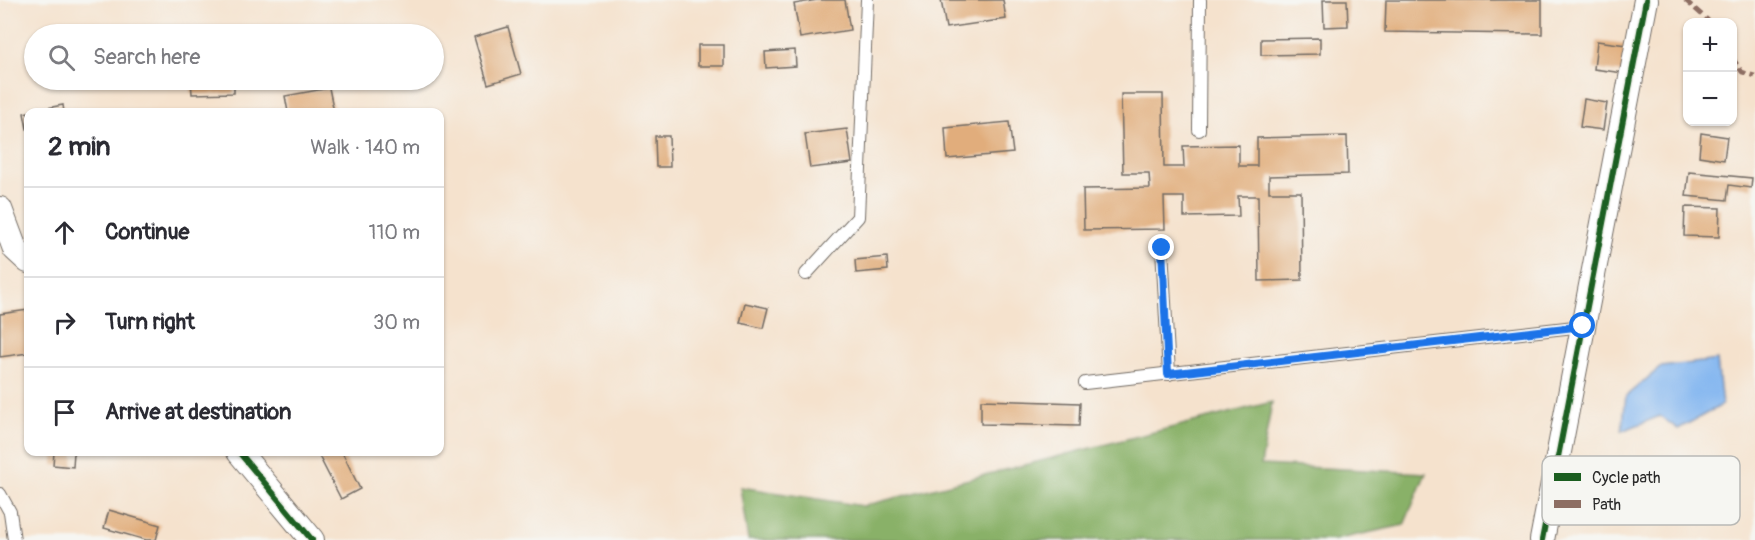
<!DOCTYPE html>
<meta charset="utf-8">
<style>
:root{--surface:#fff;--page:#f7f7f7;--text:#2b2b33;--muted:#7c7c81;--line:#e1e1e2}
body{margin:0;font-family:Pangolin,sans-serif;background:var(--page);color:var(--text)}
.controls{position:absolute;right:18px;top:18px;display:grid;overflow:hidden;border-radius:12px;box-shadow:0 2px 4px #0004}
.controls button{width:54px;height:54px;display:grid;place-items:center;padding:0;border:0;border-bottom:2px solid var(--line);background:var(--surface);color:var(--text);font:30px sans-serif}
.stop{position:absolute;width:18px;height:18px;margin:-14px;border:4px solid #1a73e8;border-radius:50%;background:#fff}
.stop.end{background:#1a73e8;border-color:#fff;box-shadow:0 2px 6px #0008}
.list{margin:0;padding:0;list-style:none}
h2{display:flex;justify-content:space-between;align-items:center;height:78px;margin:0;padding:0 24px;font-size:26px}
h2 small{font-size:20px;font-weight:400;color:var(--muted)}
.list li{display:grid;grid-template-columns:39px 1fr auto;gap:18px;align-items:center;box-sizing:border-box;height:90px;padding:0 24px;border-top:2px solid var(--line)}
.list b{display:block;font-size:22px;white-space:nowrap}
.list em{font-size:20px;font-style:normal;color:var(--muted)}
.icon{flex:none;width:33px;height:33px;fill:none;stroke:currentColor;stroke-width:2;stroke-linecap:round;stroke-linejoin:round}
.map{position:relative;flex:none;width:1755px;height:540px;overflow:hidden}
.search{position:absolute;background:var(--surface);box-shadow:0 2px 4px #0004;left:24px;top:24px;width:420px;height:66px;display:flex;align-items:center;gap:15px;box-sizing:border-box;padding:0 21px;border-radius:33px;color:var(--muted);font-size:22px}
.panel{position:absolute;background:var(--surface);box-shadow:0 2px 4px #0004;left:24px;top:108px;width:420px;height:348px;border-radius:12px}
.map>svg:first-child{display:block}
.forest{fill:#89b168;stroke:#5a6e4a;stroke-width:1.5}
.water{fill:#83b6f0;stroke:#57708e;stroke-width:1.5}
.building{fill:#e1ad7c}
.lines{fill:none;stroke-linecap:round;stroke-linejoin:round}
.service-casing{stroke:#726b64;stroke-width:14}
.minor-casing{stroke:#726b64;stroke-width:26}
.service{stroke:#fff;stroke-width:12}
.minor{stroke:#fff;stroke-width:24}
.quiet{stroke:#8d6e63;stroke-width:4.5;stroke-dasharray:9 4.5;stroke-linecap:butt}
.cycleway-casing{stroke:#f6f6f2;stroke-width:10}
.cycleway{stroke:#1b5e20;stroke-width:6}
.route{stroke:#1a73e8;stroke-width:8}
.key{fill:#f6f6f2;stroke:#b9b9b6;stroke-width:1.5}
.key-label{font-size:16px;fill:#2b2b2b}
</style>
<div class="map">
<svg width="1755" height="540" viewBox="0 0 1755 540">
<rect width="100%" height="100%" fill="#f6f6f2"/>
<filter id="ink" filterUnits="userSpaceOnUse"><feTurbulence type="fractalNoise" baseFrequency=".0167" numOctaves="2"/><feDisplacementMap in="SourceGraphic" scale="12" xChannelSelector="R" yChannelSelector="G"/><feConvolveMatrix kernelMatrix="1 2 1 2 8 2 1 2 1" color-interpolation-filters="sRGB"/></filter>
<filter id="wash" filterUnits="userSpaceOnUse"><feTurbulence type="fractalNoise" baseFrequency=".008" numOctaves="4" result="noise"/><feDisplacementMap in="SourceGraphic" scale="24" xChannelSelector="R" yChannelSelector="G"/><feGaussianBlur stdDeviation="1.35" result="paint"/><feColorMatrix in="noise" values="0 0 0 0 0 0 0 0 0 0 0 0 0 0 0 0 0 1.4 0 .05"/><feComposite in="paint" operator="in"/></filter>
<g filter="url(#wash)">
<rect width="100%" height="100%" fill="#f5e2cd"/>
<path class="forest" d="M1272,402L1261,465L1426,473L1404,525L1334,540H748L740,487L863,506Z"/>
<path class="water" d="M1717,360L1722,405L1678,429L1660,416L1622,431L1626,396L1661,367Z"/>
<g id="blocks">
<g class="building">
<path d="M817,0H845L850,30L800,38L794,4Z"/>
<path d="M941,0H1003L1006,19L946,28Z"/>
<path d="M1323,0H1347L1348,26L1324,27Z"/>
<path d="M1386,0H1542V34L1385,32Z"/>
<path d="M508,27L521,74L488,84L474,37Z"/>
<path d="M1320,38V54L1261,55V39Z"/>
<path d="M1597,41L1626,45L1623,73L1594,69Z"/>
<rect x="698" y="45" width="26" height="21"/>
<path d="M795,50L796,66L766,68L765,52Z"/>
<path d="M191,80H234V93L192,94Z"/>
<path d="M329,88L334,112H288L285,96Z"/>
<path d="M1121,94H1163L1164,167H1184L1183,146L1239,145V166H1257V138L1347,136L1348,174L1269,176V192H1301L1302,280L1259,281L1258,196H1238L1239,216L1184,217V197H1164L1165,229L1084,230L1083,189L1150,188L1149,173H1123Z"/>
<path d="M1584,99L1607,103L1603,130L1580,127Z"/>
<path d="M63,105L64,112H31V111Z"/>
<path d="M28,112V129H27L24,113Z"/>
<path d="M1009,122L1013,153L947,159L945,128Z"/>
<path d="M847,129L852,163L810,168L805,134Z"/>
<path d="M1701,133L1727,137L1724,160L1699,156Z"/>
<path d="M655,136H669L670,167H656Z"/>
<path d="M1689,172L1752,178L1751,188L1729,185L1727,200L1686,196Z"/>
<path d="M1685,207L1720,208L1719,237L1684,236Z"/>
<path d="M887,257L888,270L856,273L855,260Z"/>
<path d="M745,303L768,308L763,328L740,323Z"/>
<path d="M28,310V353L0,357V314Z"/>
<path d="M981,400L1080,403L1079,426L981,424Z"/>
<path d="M54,452H74L73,467L53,465Z"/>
<path d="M327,452H342L360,489L341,499L319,456Z"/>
<path d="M109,510L160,525L156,540H146L104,528Z"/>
</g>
</g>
</g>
<g filter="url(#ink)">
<use href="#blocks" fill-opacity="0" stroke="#726b64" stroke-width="1.5"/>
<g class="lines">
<g class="service-casing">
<g id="service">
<path d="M1199,130L1200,0"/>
<path d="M1162,248L1169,374"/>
<path d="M806,274L858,217L867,0"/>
<path d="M1085,383L1583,326"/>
<path d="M0,494L10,512L14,540"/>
</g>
</g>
<g class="minor-casing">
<g id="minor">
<path d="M0,209L15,249L28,261"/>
<path d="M239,452L312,540"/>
<path d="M1542,540L1646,0"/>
</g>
</g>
<use href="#service" class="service"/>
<use href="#minor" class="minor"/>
<g class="quiet">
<path d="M1685,0L1710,22"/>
<path d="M1732,57L1742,72L1755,76"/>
</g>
<g class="cycleway-casing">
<g id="cycleway">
<path d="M239,452L312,540"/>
<path d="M1542,540L1646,0"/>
</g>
</g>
<use href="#cycleway" class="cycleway"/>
</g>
</g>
<g class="lines" filter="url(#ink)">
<path class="route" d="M1162,248L1168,374L1583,326"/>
</g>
<rect x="1542" y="456" width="198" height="69" rx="9" class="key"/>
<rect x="1554" y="473" width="27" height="8" fill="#1b5e20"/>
<rect x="1554" y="500" width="27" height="8" fill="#8d6e63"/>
<g class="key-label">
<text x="1592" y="483">Cycle path</text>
<text x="1592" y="510">Path</text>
</g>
</svg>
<div class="controls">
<button>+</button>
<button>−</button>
</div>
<div class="stop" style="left:1583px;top:326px"></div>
<div class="stop end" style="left:1162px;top:248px"></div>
<div class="search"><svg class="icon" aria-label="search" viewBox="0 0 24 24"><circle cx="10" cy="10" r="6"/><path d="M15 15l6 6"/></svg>Search here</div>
<section class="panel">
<h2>2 min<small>Walk · 140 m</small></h2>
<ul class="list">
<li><svg class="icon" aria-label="ahead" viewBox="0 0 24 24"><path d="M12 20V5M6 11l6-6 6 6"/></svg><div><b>Continue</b></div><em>110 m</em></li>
<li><svg class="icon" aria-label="right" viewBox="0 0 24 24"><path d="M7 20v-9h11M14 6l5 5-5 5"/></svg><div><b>Turn right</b></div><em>30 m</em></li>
<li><svg class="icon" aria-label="arrive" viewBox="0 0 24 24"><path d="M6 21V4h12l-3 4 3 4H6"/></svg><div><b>Arrive at destination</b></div></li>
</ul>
</section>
</div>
